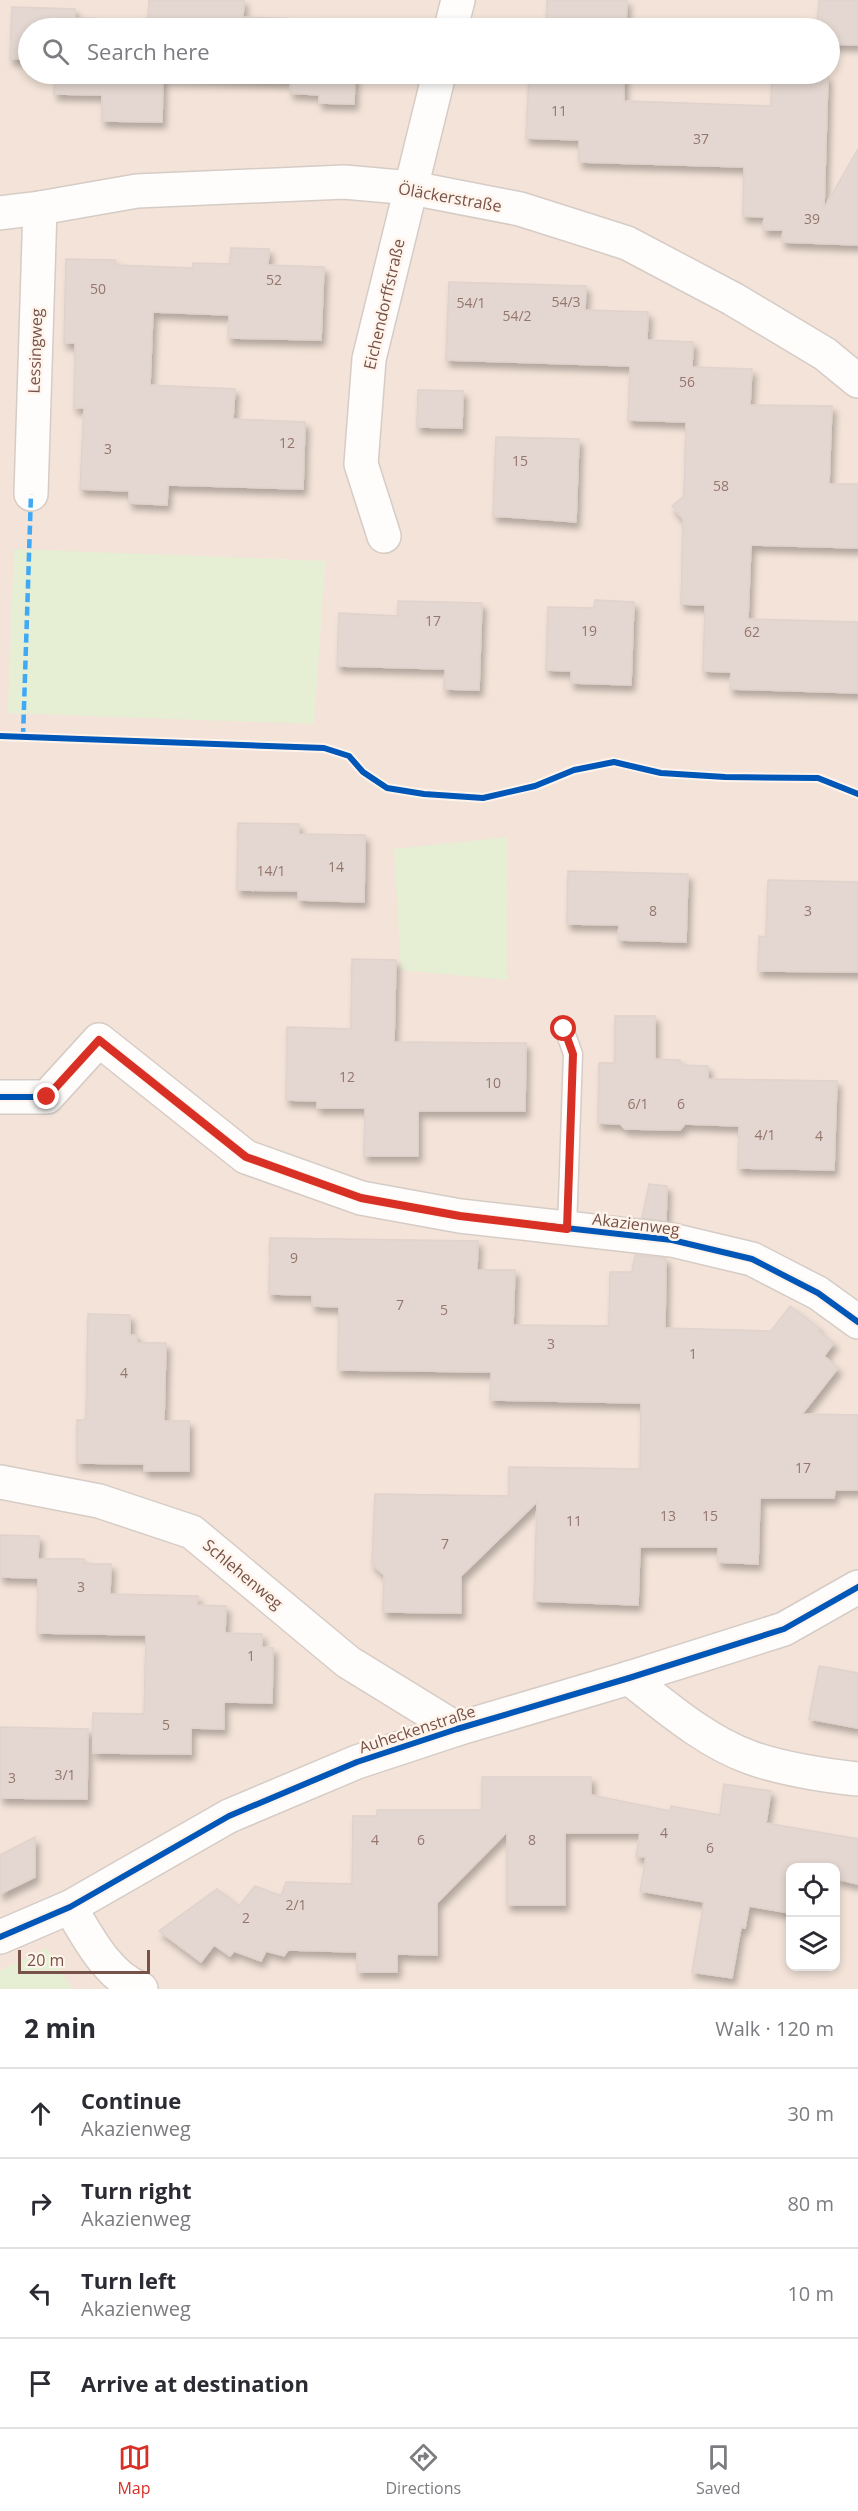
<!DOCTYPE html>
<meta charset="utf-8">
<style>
:root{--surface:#fff;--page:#f7f7f7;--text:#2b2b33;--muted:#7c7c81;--line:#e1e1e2;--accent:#d93025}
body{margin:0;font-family:"Open Sans",sans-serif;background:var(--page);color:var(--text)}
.controls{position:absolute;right:18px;bottom:18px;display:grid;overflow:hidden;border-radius:12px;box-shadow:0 3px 9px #0003}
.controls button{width:54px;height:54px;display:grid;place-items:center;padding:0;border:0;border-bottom:2px solid var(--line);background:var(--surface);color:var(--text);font:30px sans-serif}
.scale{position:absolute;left:18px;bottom:15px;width:132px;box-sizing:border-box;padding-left:6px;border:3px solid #775248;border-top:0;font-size:16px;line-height:21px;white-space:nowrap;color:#775248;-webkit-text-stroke:4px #fff4eb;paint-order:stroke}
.stop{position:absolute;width:18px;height:18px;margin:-14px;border:4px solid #d93025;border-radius:50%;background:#fff}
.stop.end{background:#d93025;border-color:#fff;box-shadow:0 2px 6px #0008}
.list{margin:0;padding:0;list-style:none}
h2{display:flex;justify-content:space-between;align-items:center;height:78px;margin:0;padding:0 24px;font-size:26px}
h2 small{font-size:20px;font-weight:400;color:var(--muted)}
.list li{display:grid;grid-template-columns:39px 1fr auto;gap:18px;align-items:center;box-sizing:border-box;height:90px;padding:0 24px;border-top:2px solid var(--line)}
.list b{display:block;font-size:22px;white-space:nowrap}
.list p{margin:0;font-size:20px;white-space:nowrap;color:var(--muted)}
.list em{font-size:20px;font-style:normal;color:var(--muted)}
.icon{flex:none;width:33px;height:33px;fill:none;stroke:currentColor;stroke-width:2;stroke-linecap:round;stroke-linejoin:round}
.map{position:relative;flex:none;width:858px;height:1989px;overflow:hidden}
.search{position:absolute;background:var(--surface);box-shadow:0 3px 9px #0003;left:18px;right:18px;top:18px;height:66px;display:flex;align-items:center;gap:15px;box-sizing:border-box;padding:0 21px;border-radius:33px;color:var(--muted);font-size:22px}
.sheet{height:438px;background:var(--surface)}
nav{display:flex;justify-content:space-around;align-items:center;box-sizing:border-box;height:84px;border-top:2px solid var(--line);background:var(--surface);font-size:16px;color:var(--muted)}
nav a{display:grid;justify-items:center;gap:3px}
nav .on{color:var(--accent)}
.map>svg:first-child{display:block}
.residential{fill:#f3e3d8;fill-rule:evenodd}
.green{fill:#e6eed3}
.building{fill:#e4d7d1;stroke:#e0d2cc;stroke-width:1.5;filter:url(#shadow)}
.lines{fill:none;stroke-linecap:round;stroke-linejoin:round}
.service-casing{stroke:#d6ccc6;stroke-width:21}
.minor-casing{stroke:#d6ccc6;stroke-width:36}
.service{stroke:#fefdfc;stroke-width:18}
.minor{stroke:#fefdfc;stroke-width:33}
.quiet{stroke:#3fa9f5;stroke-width:4.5;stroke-dasharray:9 4.5;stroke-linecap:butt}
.cycleway-casing{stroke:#fff4eb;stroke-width:10}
.cycleway{stroke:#0057b8;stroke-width:6}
.route{stroke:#d93025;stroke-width:8}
.labels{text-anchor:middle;stroke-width:5;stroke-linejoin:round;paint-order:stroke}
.number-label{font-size:14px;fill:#94766c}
.street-label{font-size:16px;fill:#775248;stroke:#fff4eb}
</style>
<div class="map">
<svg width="858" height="1989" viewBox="0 0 858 1989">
<defs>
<filter id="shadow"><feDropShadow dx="3.5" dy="6" stdDeviation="3" flood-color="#0004"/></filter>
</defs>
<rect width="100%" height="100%" fill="#f7f0ea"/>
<path class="residential" d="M0,0H858V1989H72L47,1949L0,1971ZM28,28H830V74H28ZM14,550L325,561L314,723L8,713ZM790,1868H836V1966H790Z"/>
<g class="green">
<path d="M14,549L325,561L314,724L8,713Z"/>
<path d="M508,837L507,980L401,970L394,849Z"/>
<path d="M47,1948L72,1989H0V1971Z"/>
</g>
<g class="building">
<path d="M149,0H244L243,17L356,21V28H28V59H10L12,7L75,9V18L148,20Z"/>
<path d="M547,0H627L626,28H530V26H546Z"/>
<path d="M819,0H858V45L830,44V28H817Z"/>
<path d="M55,74H355L354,104L319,103V95L290,93L291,81L163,77L162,122L102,121V95L54,94Z"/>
<path d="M529,74H624V101L771,106L772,75L828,76L824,208L858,149V245L782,242L783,230H763L764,217L743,216L744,167L579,162V140L526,138Z"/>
<path d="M231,248L269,249L268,265L324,267L321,340L228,338L229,315L153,312L150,385L235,389L233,419L305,422L303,489L168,485L167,505L129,503V491L80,489L84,408H74L75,343H64L66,259L115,260V265L193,268V263L230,264Z"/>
<path d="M449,282L586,286L585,310L648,312L647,340L693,342L692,367L752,369L750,405L832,406L829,484H858V548L751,545L748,619L858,622V693L730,689L731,672L703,671L705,605L681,604L683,519L672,506L684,496L686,422L628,420L630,366L446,360Z"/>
<path d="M418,390L463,391L462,428L417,427Z"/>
<path d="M496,437L579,439L576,522L493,516Z"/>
<path d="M595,600L634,602L631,685L571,683V671L546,670L548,607L594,608Z"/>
<path d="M398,601L482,603L479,690L444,689L445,669L337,666L339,613L398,616Z"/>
<path d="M238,823L299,824V834L365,835L364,902L298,900V891L237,890Z"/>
<path d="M568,871L688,874L686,942L618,940L619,925L567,924Z"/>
<path d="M768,880L858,882V972L758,971L759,936L766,937Z"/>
<path d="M352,959L396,960L394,1042L526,1043L525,1111H418V1156H364L365,1108H317V1101L286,1100L287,1027L351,1029Z"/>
<path d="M615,1016H655V1059L680,1060V1065L708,1066V1079L837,1081L834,1170L738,1168L739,1126L685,1124L680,1130L625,1129L620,1124L598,1123L599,1063H615Z"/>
<path d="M649,1184L667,1186L666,1221L642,1218Z"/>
<path d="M270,1238L478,1241L477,1270H515L513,1325L609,1326L610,1272H632L635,1255L666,1258L665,1328L771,1331L790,1306L820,1329L818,1331L834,1343L824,1356L838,1368L802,1414L858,1415V1490H835L834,1498H760L758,1564L718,1562V1547H640L638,1605L534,1601L537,1502L461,1576V1613L383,1612L384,1575L372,1564L375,1494L509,1496V1467L640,1469L641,1403L490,1400L491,1372L338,1370L339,1307L312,1306V1295L269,1294Z"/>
<path d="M88,1314L130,1315V1335H137V1343H166L164,1421H189V1471H144V1464L77,1463V1420H86Z"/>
<path d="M0,1535L39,1536L38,1559H84V1564H111L110,1594L198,1596L197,1605L226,1606L225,1633L262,1634V1647L273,1648L272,1703L224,1702V1729L191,1728V1754L93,1753V1713L144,1714L146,1635L37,1633L38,1578L0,1577Z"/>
<path d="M819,1666L858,1673V1728L809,1719Z"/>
<path d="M0,1727L88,1729L87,1799L0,1798Z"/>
<path d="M482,1777H591V1795L670,1811L671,1806L720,1815L724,1784L771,1791L766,1823L858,1839V1884L836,1879V1868H790V1913L749,1906L745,1928L741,1927L732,1978L692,1972L704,1902L640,1891L646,1857L636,1856L640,1833H565V1905H507V1832L437,1903V1955L397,1954V1972H357V1952L288,1950L284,1956L266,1951L261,1961L234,1951L230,1956L214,1945L201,1962L159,1931L217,1889L239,1906L255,1886L281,1896L286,1882L352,1884L353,1816H377V1810H482Z"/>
<path d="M35,1837V1877L0,1894V1855Z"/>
</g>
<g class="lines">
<g class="service-casing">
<path id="service" d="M564,1029L573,1054L567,1229"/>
</g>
<g class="minor-casing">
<g id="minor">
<path d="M451,28L458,0"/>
<path d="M0,213L40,208L137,191L344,182L412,188L520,209L627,243L733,299L825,354L858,381"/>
<path d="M31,494L40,208"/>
<path d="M384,536L361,464L369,359L439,74"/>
<path d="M0,1097H47L99,1040L246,1157L361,1198L460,1216L672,1240L752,1259L818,1293L858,1322"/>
<path d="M0,1482L99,1501L192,1532L348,1662L457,1729"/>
<path d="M629,1678C666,1707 705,1741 749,1757C778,1768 826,1776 858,1779"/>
<path d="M70,1907C87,1936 108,1977 141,1989"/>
<path d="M0,1937L70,1907L229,1816L357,1762L457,1729L629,1678L784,1629L858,1587"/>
</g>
</g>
<use href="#service" class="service"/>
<use href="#minor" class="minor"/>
<path class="quiet" d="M23,737L31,494"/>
<g class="cycleway-casing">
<g id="cycleway">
<path d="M0,736L324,748L349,756L363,772L387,788L424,794L483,798L535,786L574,770L614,762L661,773L725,777L818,778L858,794"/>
<path d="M0,1097H47L99,1040L246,1157L361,1198L460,1216L672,1240L752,1259L818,1293L858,1322"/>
<path d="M0,1937L70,1907L229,1816L357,1762L457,1729L629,1678L784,1629L858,1587"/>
</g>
</g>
<use href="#cycleway" class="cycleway"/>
</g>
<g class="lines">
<path class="route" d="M47,1097L99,1040L246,1157L361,1198L460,1216L567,1229L573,1054L564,1029"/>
</g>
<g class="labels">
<g class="number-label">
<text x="559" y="116">11</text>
<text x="701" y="144">37</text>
<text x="812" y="224">39</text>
<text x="274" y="285">52</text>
<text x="98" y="294">50</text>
<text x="566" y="307">54/3</text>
<text x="471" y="308">54/1</text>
<text x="517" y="321">54/2</text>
<text x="687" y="387">56</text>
<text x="287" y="448">12</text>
<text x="108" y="454">3</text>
<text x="520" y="466">15</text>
<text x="721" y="491">58</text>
<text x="433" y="626">17</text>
<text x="589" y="636">19</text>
<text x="752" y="637">62</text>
<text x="336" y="872">14</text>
<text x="271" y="876">14/1</text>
<text x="653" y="916">8</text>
<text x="808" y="916">3</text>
<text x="347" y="1082">12</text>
<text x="493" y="1088">10</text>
<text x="638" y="1109">6/1</text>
<text x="681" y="1109">6</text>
<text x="765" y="1140">4/1</text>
<text x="819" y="1141">4</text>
<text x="294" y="1263">9</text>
<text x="400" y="1310">7</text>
<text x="444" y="1315">5</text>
<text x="551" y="1349">3</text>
<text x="693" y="1359">1</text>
<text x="124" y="1378">4</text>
<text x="803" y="1473">17</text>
<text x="668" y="1521">13</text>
<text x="710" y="1521">15</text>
<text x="574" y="1526">11</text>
<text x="445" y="1549">7</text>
<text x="81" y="1592">3</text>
<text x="251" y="1661">1</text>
<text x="166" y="1730">5</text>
<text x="65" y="1780">3/1</text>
<text x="12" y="1783">3</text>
<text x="664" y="1838">4</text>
<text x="375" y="1845">4</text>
<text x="421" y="1845">6</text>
<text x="532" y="1845">8</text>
<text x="710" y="1853">6</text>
<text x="296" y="1910">2/1</text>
<text x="246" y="1923">2</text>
</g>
<g class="street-label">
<text transform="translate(450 197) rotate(10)" y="6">Öläckerstraße</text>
<text transform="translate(384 304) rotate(-77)" y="6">Eichendorffstraße</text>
<text transform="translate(35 351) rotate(-88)" y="6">Lessingweg</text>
<text transform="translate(636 1224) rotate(7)" y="6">Akazienweg</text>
<text transform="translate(243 1574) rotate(40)" y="6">Schlehenweg</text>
<text transform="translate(417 1729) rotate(-18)" y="6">Auheckenstraße</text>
</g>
</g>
</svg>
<div class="controls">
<button><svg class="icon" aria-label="locate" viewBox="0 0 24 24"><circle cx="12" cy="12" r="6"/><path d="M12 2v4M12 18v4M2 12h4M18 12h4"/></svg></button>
<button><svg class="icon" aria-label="layers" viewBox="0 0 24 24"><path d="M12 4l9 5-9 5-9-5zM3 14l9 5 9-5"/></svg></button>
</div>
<div class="scale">20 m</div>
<div class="stop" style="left:564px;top:1029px"></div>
<div class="stop end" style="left:47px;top:1097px"></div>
<div class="search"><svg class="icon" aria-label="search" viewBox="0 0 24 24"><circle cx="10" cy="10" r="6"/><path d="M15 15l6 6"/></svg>Search here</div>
</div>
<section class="sheet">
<h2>2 min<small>Walk · 120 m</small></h2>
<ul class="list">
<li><svg class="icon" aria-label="ahead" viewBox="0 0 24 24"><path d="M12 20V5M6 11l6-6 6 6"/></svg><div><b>Continue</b><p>Akazienweg</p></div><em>30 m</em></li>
<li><svg class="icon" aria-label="right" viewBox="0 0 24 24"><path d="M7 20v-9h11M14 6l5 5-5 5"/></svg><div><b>Turn right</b><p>Akazienweg</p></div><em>80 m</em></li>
<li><svg class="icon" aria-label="left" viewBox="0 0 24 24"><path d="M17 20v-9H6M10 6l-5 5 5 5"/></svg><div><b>Turn left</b><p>Akazienweg</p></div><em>10 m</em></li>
<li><svg class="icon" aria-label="arrive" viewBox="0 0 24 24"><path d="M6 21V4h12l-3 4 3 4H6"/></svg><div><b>Arrive at destination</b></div></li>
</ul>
</section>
<nav>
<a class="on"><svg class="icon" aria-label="map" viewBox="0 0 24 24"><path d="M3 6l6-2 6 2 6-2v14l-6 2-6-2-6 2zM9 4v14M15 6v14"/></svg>Map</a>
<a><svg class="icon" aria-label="directions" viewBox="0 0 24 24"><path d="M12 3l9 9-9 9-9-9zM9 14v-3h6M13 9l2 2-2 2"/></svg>Directions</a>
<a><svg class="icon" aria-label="saved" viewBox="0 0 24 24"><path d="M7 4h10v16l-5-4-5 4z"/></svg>Saved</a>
</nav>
